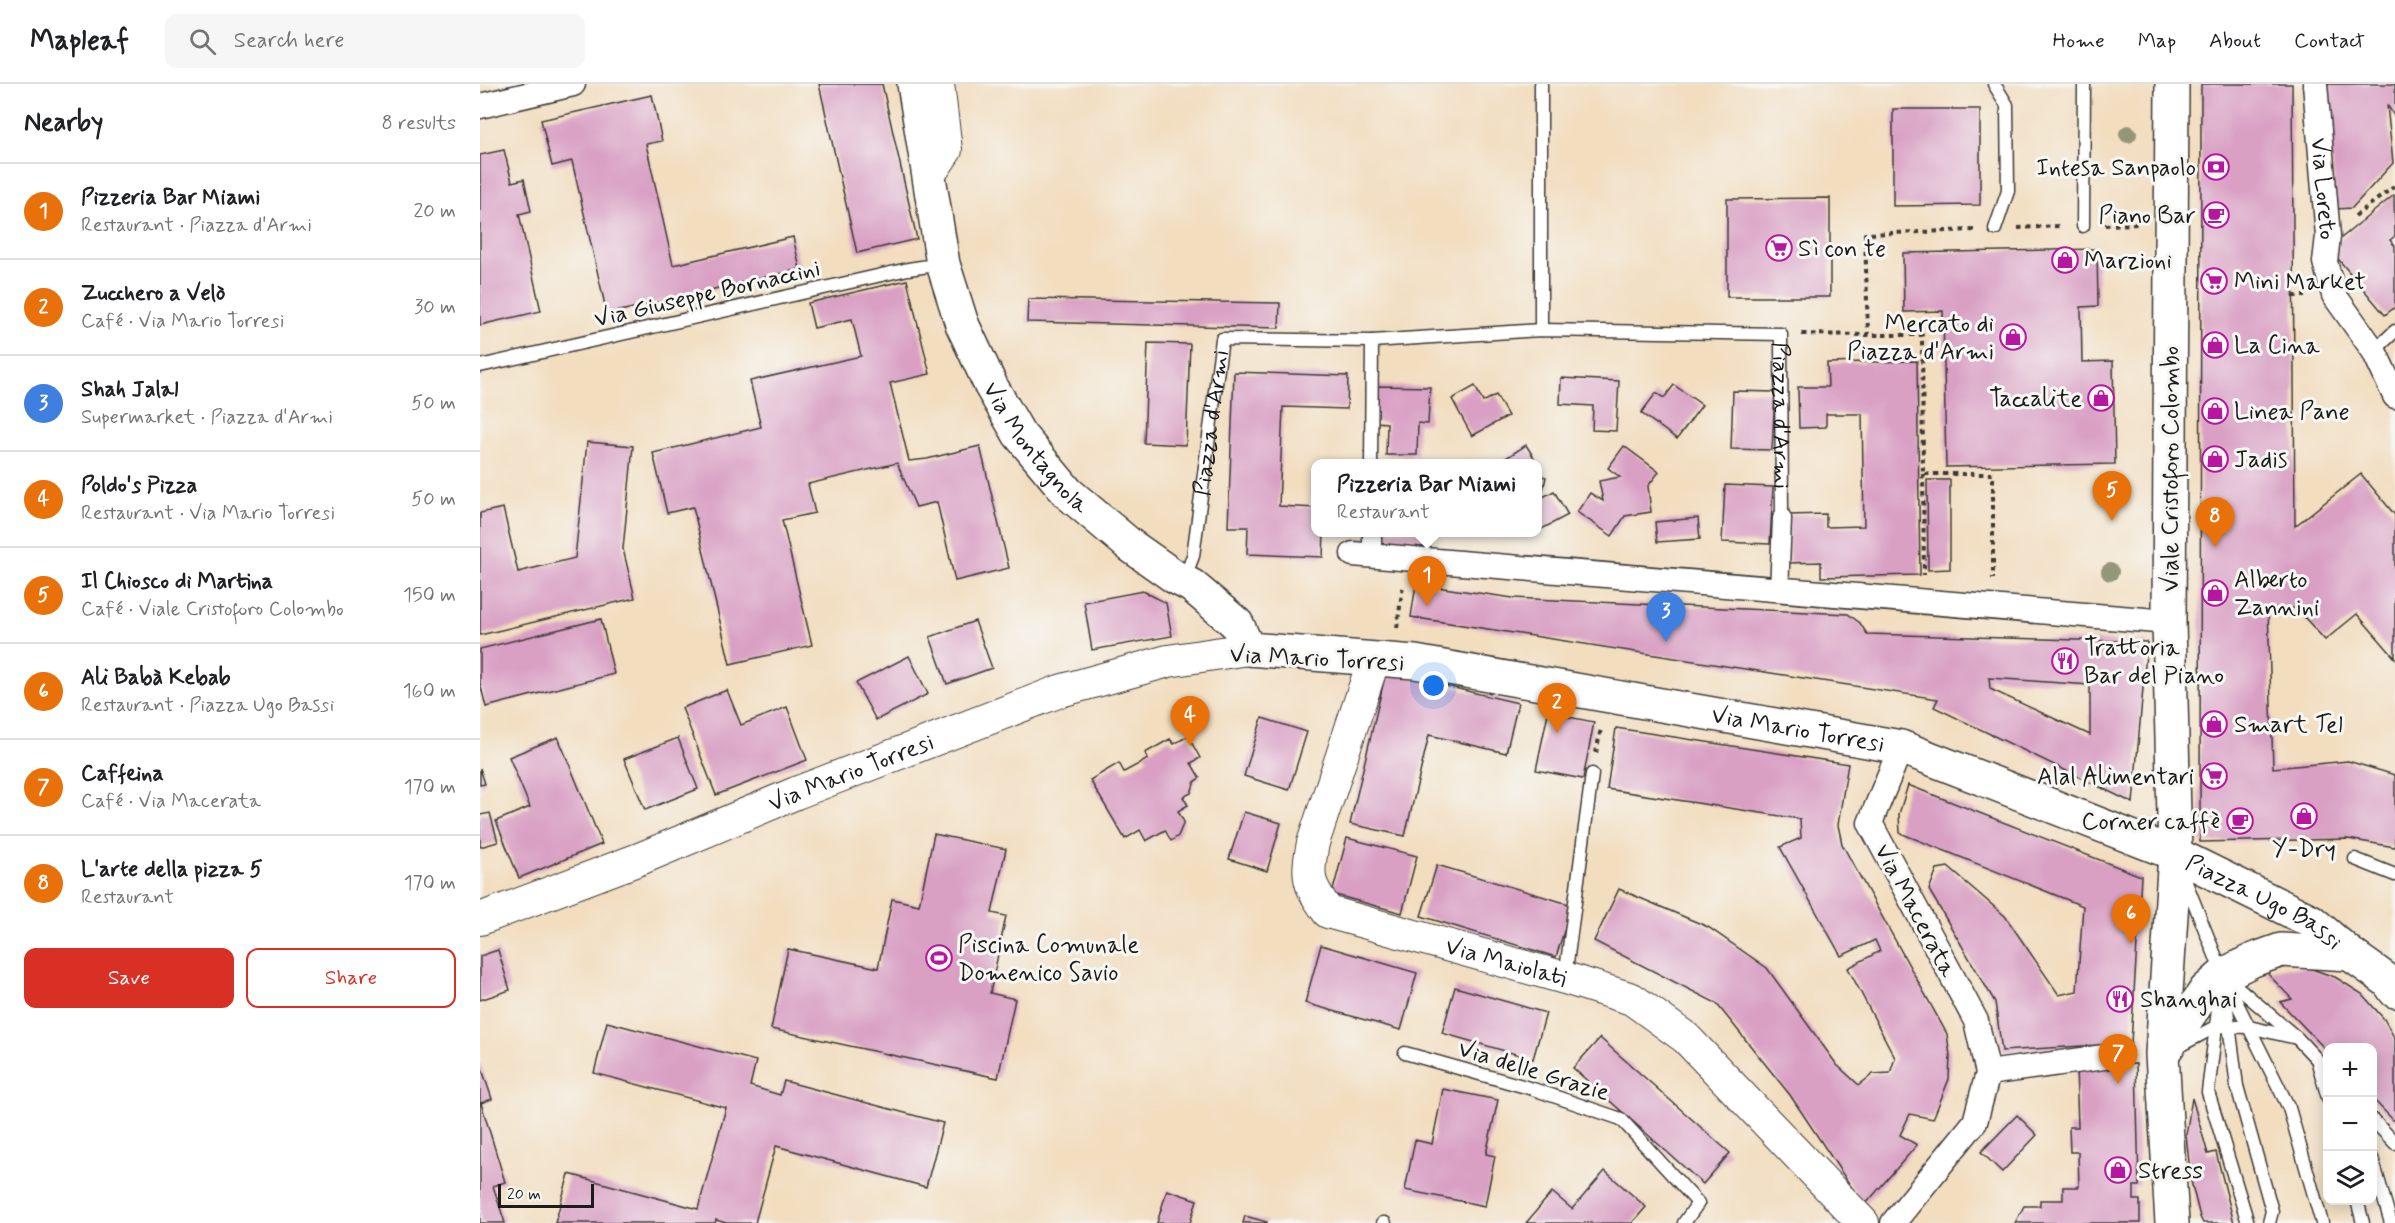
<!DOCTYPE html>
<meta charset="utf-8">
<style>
:root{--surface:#fff;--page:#f6f6f6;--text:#202124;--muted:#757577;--line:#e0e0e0;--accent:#d93025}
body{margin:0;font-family:Mynerve,sans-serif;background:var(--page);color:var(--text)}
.controls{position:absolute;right:18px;bottom:18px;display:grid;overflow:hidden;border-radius:12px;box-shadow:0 3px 15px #0003}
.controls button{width:54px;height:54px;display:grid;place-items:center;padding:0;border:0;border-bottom:2px solid var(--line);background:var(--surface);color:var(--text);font:30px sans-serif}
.scale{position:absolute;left:18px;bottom:15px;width:96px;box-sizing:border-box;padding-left:6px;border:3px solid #1c1c1c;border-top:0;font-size:16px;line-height:21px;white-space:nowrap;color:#1c1c1c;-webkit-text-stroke:4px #f6f6f2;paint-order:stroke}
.you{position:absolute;left:954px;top:602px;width:21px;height:21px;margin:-15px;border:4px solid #fff;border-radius:50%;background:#1a73e8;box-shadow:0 0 0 9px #1a73e833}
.badge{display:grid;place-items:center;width:39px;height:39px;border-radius:50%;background:var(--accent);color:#fff;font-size:20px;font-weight:700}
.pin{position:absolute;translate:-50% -50px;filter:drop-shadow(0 2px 3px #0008)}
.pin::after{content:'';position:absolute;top:32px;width:21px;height:18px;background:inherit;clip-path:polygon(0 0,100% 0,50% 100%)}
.popup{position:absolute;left:831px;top:375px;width:231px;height:78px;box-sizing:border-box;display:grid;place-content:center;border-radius:12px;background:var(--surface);filter:drop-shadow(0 2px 4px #0005);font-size:20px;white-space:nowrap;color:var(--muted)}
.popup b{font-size:22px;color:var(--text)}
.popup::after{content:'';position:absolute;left:50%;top:100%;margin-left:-12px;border:12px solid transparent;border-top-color:var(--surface)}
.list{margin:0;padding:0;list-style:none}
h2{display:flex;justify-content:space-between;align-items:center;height:78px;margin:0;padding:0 24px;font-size:26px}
h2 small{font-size:20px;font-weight:400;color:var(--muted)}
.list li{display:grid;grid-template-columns:39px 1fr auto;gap:18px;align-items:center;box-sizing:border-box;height:96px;padding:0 24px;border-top:2px solid var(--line)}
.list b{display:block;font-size:22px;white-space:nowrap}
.list p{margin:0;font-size:20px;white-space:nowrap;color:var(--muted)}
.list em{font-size:20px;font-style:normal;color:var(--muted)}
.actions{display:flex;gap:12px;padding:18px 24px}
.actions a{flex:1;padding:14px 0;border:2px solid var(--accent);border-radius:12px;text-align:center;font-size:21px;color:var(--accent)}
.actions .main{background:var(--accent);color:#fff}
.icon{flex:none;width:33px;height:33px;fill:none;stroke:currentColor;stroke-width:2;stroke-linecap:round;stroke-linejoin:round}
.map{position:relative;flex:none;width:1915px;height:1139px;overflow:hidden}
header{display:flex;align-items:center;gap:36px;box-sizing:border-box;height:84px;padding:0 30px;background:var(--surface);border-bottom:2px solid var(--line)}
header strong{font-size:28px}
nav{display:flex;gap:33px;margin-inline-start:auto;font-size:21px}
.search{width:420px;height:54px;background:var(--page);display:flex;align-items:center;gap:15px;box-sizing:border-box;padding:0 21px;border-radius:12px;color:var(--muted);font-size:22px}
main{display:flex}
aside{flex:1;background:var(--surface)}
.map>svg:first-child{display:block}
.building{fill:#d9a0c4;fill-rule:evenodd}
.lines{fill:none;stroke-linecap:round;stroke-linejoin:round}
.service-casing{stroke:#3c3934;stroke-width:15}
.pedestrian-casing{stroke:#3c3934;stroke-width:21}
.minor-casing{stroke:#3c3934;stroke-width:27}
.tertiary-casing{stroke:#3c3934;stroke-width:34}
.secondary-casing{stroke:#3c3934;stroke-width:36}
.path{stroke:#3c3934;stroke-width:4;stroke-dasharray:4.5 4.5;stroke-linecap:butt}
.service{stroke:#fff;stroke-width:12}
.pedestrian{stroke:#fff;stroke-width:18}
.minor{stroke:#fff;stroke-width:24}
.tertiary{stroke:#fff;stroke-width:32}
.secondary{stroke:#fff;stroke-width:33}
.tree{fill:#959679}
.labels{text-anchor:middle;stroke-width:6;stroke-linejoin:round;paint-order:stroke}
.poi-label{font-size:24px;fill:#1c1c1c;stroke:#f6f6f2;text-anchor:start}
.street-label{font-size:24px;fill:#1c1c1c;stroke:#f6f6f2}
</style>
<header>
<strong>Mapleaf</strong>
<div class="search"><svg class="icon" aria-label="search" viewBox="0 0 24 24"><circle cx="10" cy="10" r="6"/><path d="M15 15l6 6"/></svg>Search here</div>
<nav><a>Home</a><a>Map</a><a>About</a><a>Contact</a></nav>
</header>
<main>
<aside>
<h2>Nearby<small>8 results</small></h2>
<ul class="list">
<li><span class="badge" style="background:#e8710a">1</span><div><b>Pizzeria Bar Miami</b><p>Restaurant · Piazza d'Armi</p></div><em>20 m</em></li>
<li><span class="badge" style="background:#e8710a">2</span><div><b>Zucchero a Velò</b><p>Café · Via Mario Torresi</p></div><em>30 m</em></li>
<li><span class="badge" style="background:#3f7fe0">3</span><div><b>Shah Jalal</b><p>Supermarket · Piazza d'Armi</p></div><em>50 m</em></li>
<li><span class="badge" style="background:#e8710a">4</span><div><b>Poldo's Pizza</b><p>Restaurant · Via Mario Torresi</p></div><em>50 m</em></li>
<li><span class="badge" style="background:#e8710a">5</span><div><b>Il Chiosco di Martina</b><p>Café · Viale Cristoforo Colombo</p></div><em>150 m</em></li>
<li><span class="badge" style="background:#e8710a">6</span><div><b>Ali Babà Kebab</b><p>Restaurant · Piazza Ugo Bassi</p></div><em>160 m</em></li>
<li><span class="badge" style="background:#e8710a">7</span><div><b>Caffeina</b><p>Café · Via Macerata</p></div><em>170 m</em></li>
<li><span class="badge" style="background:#e8710a">8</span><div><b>L'arte della pizza 5</b><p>Restaurant</p></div><em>170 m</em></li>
</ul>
<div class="actions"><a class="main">Save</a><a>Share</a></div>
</aside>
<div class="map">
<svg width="1915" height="1139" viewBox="0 0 1915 1139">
<rect width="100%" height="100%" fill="#f6f6f2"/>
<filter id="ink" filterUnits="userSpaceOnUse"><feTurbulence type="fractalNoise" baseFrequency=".0167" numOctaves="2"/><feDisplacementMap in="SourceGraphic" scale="12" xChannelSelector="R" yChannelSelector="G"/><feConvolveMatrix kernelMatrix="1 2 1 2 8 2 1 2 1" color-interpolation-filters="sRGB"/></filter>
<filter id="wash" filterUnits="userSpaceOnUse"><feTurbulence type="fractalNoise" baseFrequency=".008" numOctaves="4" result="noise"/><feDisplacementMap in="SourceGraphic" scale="24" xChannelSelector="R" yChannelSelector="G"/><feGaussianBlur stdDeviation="1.35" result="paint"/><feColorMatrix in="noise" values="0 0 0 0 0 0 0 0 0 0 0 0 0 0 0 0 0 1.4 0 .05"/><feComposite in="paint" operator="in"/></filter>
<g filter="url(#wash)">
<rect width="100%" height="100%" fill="#f2ddbf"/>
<g id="blocks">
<g class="building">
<path d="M339,0H402L437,155L377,169Z"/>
<path d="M1721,0H1812L1815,442L1881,390L1915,431V574L1877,530L1845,556L1816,524H1788L1793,684L1868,677L1915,691V763L1868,755L1720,758Z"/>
<path d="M1845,0H1915V33L1907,21L1913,79L1872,124L1856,125Z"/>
<path d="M172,11L182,57L166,60L193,181L313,153L320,185L127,230L92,77L72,82L61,36Z"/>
<path d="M1413,25H1500V121L1413,122Z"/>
<path d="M24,66L32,98L44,95L51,127L39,130L61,227L0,241V71Z"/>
<path d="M1914,111L1915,152L1910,156L1915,162V223L1905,231L1849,164Z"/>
<path d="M1350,114V213H1247V115Z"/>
<path d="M1617,165L1618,222L1601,223L1602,278L1633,277L1635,380L1466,383L1463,227L1424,228L1423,169Z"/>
<path d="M427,196L450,290L410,299L429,377L447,375L500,362L529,484L475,497L457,418L436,423L417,379L328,400L335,429L302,436L332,561L250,580L213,423L187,429L173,369L281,343L270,297L381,272L372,235L334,244L328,219Z"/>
<path d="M548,215L800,219L799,244L547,238Z"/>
<path d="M668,259L710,260L706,361L664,359Z"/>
<path d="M1437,277L1440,491L1341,493V478L1309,479L1308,431L1346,430V443L1384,442L1382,330H1346V343L1319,344L1318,303H1348L1347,279Z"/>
<path d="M754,288L868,292L867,325L803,323L799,422L836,424V448H844L843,473L767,470L768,443H748Z"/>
<path d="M1081,294L1139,297L1136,347L1112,346L1113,322L1080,320Z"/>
<path d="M1194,301L1222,321L1197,355L1161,329L1176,309L1184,314Z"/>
<path d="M896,302L950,303L948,340L938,339L937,371H906L907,339L895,338Z"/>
<path d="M995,302L1003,318L1016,311L1028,332L992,352L972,315Z"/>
<path d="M1253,307L1295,308L1292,366L1251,365Z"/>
<path d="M107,358L153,362L143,465L155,514L0,551V429L23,424L38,488L95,474Z"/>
<path d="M1046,361L1058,380H1017Z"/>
<path d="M1144,362L1179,388L1168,402L1171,428L1145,432L1132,452L1097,428L1110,409L1123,417L1119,397L1140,393L1128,384Z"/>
<path d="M1058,391L1066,393L1061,414L1074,407L1088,431L1058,447Z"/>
<path d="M1447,396H1470V485L1448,486Z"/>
<path d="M1245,401L1293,403L1290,460L1242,458Z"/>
<path d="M1218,434L1220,455L1177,458L1175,438Z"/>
<rect x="893" y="448" width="54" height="15"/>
<path d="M936,500L1033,514L1368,530L1380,539L1387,550L1667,558L1653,719L1454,623L1458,615L931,533ZM1509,594L1610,601V651L1510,605Z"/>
<path d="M663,507L686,519L692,552L612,566L604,518Z"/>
<path d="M121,535L134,590L6,623L0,599V565Z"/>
<path d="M495,537L512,584L467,600L450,553Z"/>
<path d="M429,572L448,610L396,636L376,599Z"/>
<path d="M906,588L1038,619L1026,669L949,651L925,752L870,740Z"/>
<path d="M247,606L261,641L307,623L327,676L236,711L202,624Z"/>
<path d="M1068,629L1114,638L1103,695L1056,686Z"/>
<path d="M782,634L827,648L809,706L764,692Z"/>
<path d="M1136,644L1368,680L1358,741L1362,760L1467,950L1470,972L1469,995L1453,1035L1430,1030L1420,1051L1437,1061L1384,1122L1310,1011L1236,919L1114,857L1139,805L1228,843L1287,884L1357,981L1379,1001L1393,990L1410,989L1415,974L1368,884L1400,867L1395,856L1361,872L1300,763L1321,754L1320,735L1127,705Z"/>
<path d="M708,652L720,674L711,679L720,694L715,697L711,709L703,713L708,721L698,727L704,738L698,752L691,757L685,746L666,757L660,746L645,755L610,696L639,679L644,688L668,675L665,669L690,655L694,660Z"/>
<path d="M78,653L122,760L39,794L16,737L50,723L29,673Z"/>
<path d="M198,654L218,705L165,726L144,675Z"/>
<path d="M0,684L5,700L0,701Z"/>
<path d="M1428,701L1661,792L1651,959L1522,967L1515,918L1449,806L1457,785L1468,783L1525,832L1579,911L1597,907L1603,822L1420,749L1419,730Z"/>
<path d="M764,728L801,739L787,787L749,775Z"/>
<path d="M10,729L18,758L0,763V731Z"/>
<path d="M454,750L526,765L512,829L526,832L510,909L535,915L518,994L291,945L308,865L398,884L412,815L439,821Z"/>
<path d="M867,754L937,772L922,829L852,810Z"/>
<path d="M957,781L1092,821L1076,873L941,832Z"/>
<path d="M841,861L937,889L921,946L825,919Z"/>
<path d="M18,866L30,906L0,916V872Z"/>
<path d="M1807,883L1829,884L1855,893L1882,910L1904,935L1915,955V1038L1892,1014V964H1848V968L1800,918L1812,915L1786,888Z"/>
<path d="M975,903L1066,929L1053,975L962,949Z"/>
<path d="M127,938L276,977L270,1002L300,1011L304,997L463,1039L446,1103L296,1062L275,1139H246L236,1136L235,1139H75L89,1090L218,1125L246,1024L114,989Z"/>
<path d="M1120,954L1250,1069L1223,1100L1093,984Z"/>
<path d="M0,979L12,1015L1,1019L25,1098L13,1102L25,1139H0Z"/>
<path d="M1656,980L1659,1102H1654V1116H1660V1139H1535L1544,1122H1560V1116H1583V1103H1599L1598,1068H1590L1589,1043H1598L1596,982Z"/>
<path d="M963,1005L1018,1016L1006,1070L1015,1072L1005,1122L925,1106L935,1056L952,1060Z"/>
<path d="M1712,1014L1728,1070L1736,1068L1754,1139H1723L1720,1133L1711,1097L1706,1051Z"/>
<path d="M1537,1031L1557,1051L1522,1088L1501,1068Z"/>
<path d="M1125,1087L1166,1123L1152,1139H1046L1072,1108L1092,1125Z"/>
<path d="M687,1106L717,1116L710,1139H677Z"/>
<path d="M765,1132L787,1138V1139H763Z"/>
</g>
</g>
</g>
<g filter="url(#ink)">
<use href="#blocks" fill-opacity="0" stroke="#3c3934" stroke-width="1.5"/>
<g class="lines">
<g class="service-casing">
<g id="service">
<path d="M1061,0V246"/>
<path d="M1514,0L1527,21L1528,107L1515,145"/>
<path d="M1603,142L1604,0"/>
<path d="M1894,267L1915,247"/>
<path d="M0,282L428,185L462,180"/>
<path id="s1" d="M891,380L892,257L1061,246L1301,250L1302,434"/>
<path id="s2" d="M704,496L713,472L742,255L892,257"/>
<path d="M1875,775L1915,791"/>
<path d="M1703,791L1743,891L1809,1024L1842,1139"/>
<path d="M1085,894L1112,690"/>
<path d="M1748,895L1817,954L1848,987"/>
<path d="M1741,901L1728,1008L1768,1139"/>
<path d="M1745,910L1757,1002L1792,1127L1789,1139"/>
<path d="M1699,962L1737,942L1769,943L1817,954"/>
<path d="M925,969L1053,1005L1141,1035L1218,1119L1204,1139"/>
<path d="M1838,979L1848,1014"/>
<path d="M1892,1035L1915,1059"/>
<path d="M1892,1074L1911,1139"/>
<path d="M1877,1116L1883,1139"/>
<path d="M903,1139H905"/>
</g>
</g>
<g class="pedestrian-casing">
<g id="pedestrian">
<path d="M892,448V472"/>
<path d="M1299,508L1302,434"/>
</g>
</g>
<g class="minor-casing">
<g id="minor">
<path id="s3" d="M1835,0L1848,152L1845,178L1854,211L1894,267L1915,312"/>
<path d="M0,22L93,0"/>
<path d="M873,470L1689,538"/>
<path d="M1508,989L1624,973"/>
<path d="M1413,1139L1495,1038L1508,989L1496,937L1390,739L1421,663"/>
</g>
</g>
<g class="tertiary-casing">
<g id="tertiary">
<path d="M449,91L466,66L458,0"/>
<path id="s4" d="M894,575L833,759C826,794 828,800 848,828L1085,894L1152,915L1206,954L1383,1139"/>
<path id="s5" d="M0,835L162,774L316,709L580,607L688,577L768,565"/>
</g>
</g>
<g class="secondary-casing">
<g id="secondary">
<path id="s6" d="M434,0L463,180L482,240L511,302L539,350L588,409L651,462L695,493L712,502L757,540L768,565L935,578L1421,663L1695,770L1831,837L1870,870L1908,897L1915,907"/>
<path d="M1692,0L1689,538L1695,770L1682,970L1692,1139"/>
<path d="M1683,969L1726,906L1743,891L1773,876L1801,866L1870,870"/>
</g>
</g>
<g class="path">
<path d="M1875,132L1915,102"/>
<path d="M1625,141L1657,140V142"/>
<path d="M1538,144L1581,142"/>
<path d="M1494,146L1385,150L1388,251H1442L1443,390H1513V495"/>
<path d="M1813,212H1825"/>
<path d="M1322,250L1388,251"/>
<path d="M1443,390L1444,491"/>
<path d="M917,544L923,501"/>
<path d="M1116,669L1121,644"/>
</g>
<use href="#service" class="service"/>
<use href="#pedestrian" class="pedestrian"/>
<use href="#minor" class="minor"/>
<use href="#tertiary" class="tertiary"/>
<use href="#secondary" class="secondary"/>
</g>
<g class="tree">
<circle cx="1648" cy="50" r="9"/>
<circle cx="1634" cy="413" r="9"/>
<circle cx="1630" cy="488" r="9"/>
</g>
</g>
<defs>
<g id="bank-ring" transform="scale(1.35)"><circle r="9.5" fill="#f6f6f2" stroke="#b5179e" stroke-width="1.5"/><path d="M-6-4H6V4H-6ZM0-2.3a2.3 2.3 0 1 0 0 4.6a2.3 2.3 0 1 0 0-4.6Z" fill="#b5179e"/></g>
<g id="cafe-ring" transform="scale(1.35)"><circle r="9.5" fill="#f6f6f2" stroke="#b5179e" stroke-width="1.5"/><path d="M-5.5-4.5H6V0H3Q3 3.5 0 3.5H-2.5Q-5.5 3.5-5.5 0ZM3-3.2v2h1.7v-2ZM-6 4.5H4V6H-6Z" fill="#b5179e"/></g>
<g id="supermarket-ring" transform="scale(1.35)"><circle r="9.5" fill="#f6f6f2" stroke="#b5179e" stroke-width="1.5"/><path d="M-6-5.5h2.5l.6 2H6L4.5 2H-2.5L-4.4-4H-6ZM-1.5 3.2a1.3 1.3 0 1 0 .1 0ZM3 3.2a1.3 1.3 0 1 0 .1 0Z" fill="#b5179e"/></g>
<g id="shop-ring" transform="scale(1.35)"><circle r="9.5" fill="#f6f6f2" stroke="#b5179e" stroke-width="1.5"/><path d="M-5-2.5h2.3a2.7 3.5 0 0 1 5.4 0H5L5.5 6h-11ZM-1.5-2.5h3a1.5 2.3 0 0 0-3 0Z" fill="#b5179e"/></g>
<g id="restaurant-ring" transform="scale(1.35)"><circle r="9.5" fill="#f6f6f2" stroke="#b5179e" stroke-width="1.5"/><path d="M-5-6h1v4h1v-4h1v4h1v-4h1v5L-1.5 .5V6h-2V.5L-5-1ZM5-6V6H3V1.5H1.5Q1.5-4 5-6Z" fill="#b5179e"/></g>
<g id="stadium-ring" transform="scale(1.35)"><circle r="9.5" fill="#f6f6f2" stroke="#b5179e" stroke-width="1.5"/><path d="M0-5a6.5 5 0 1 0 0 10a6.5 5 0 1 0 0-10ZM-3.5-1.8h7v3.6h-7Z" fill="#b5179e"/></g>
</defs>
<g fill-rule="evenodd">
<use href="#bank-ring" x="1736" y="83"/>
<use href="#cafe-ring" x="1736" y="131"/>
<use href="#supermarket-ring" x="1299" y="164"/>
<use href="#shop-ring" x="1585" y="176"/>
<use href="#supermarket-ring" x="1734" y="197"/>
<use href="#shop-ring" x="1533" y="253"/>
<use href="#shop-ring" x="1735" y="261"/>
<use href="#shop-ring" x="1621" y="314"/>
<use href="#shop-ring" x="1735" y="327"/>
<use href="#shop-ring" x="1735" y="375"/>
<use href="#shop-ring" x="1735" y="509"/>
<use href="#restaurant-ring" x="1585" y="577"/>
<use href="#shop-ring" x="1734" y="640"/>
<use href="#supermarket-ring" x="1734" y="692"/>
<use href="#shop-ring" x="1824" y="732"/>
<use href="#cafe-ring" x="1760" y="737"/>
<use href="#stadium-ring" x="459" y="874"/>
<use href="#restaurant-ring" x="1640" y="915"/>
<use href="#shop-ring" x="1638" y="1086"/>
</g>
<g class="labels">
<g class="poi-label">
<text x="1716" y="91" text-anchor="end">Intesa Sanpaolo</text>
<text x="1716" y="139" text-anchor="end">Piano Bar</text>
<text x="1318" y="172">Sì con te</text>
<text x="1604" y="184">Marzioni</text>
<text x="1754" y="205">Mini Market</text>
<text x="1514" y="247" text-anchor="end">Mercato di<tspan x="1514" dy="28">Piazza d'Armi</tspan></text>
<text x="1754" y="269">La Cina</text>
<text x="1602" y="322" text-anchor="end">Taccalite</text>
<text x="1754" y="335">Linea Pane</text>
<text x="1754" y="383">Jadis</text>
<text x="1754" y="503">Alberto<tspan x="1754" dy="28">Zannini</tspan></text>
<text x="1604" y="571">Trattoria<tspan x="1604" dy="28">Bar del Piano</tspan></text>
<text x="1754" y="648">Smart Tel</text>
<text x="1714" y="700" text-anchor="end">Alal Alimentari</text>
<text x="1740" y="745" text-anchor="end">Corner caffè</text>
<text x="1824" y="772" text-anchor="middle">Y-Dry</text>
<text x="478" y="868">Piscina Comunale<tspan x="478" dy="28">Domenico Savio</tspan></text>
<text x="1660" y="923">Shanghai</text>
<text x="1658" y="1094">Stress</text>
</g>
<g class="street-label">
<text dy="8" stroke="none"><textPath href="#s3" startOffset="105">Via Loreto</textPath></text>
<text transform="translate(227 209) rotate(-13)" y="8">Via Giuseppe Bornaccini</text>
<text dy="8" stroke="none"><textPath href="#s1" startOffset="614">Piazza d'Armi</textPath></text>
<text dy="8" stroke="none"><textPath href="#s2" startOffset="160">Piazza d'Armi</textPath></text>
<text dy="8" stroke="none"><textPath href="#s6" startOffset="390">Via Montagnola</textPath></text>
<text transform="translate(1690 385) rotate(-90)" y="8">Viale Cristoforo Colombo</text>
<text transform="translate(837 574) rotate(3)" y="8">Via Mario Torresi</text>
<text dy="8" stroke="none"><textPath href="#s6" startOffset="1244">Via Mario Torresi</textPath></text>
<text dy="8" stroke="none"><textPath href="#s5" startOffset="399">Via Mario Torresi</textPath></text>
<text dy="8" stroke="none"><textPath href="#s6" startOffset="1744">Piazza Ugo Bassi</textPath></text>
<text transform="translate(1436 826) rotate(62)" y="8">Via Macerata</text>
<text dy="8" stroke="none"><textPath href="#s4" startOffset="453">Via Maiolati</textPath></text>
<text transform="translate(1054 986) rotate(17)" y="8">Via delle Grazie</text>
</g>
</g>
</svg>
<div class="controls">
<button>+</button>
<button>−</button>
<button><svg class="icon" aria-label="layers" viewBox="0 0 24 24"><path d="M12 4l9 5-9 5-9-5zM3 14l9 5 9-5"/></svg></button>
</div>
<div class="scale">20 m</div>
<div class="you"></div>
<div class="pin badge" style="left:947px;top:522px;background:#e8710a">1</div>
<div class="popup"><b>Pizzeria Bar Miami</b>Restaurant</div>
<div class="pin badge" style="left:1077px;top:649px;background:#e8710a">2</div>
<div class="pin badge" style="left:1186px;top:558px;background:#3f7fe0">3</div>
<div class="pin badge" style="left:710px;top:662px;background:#e8710a">4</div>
<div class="pin badge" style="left:1632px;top:437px;background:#e8710a">5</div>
<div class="pin badge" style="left:1651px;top:860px;background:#e8710a">6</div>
<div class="pin badge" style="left:1638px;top:1000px;background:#e8710a">7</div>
<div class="pin badge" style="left:1735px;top:463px;background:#e8710a">8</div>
</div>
</main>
